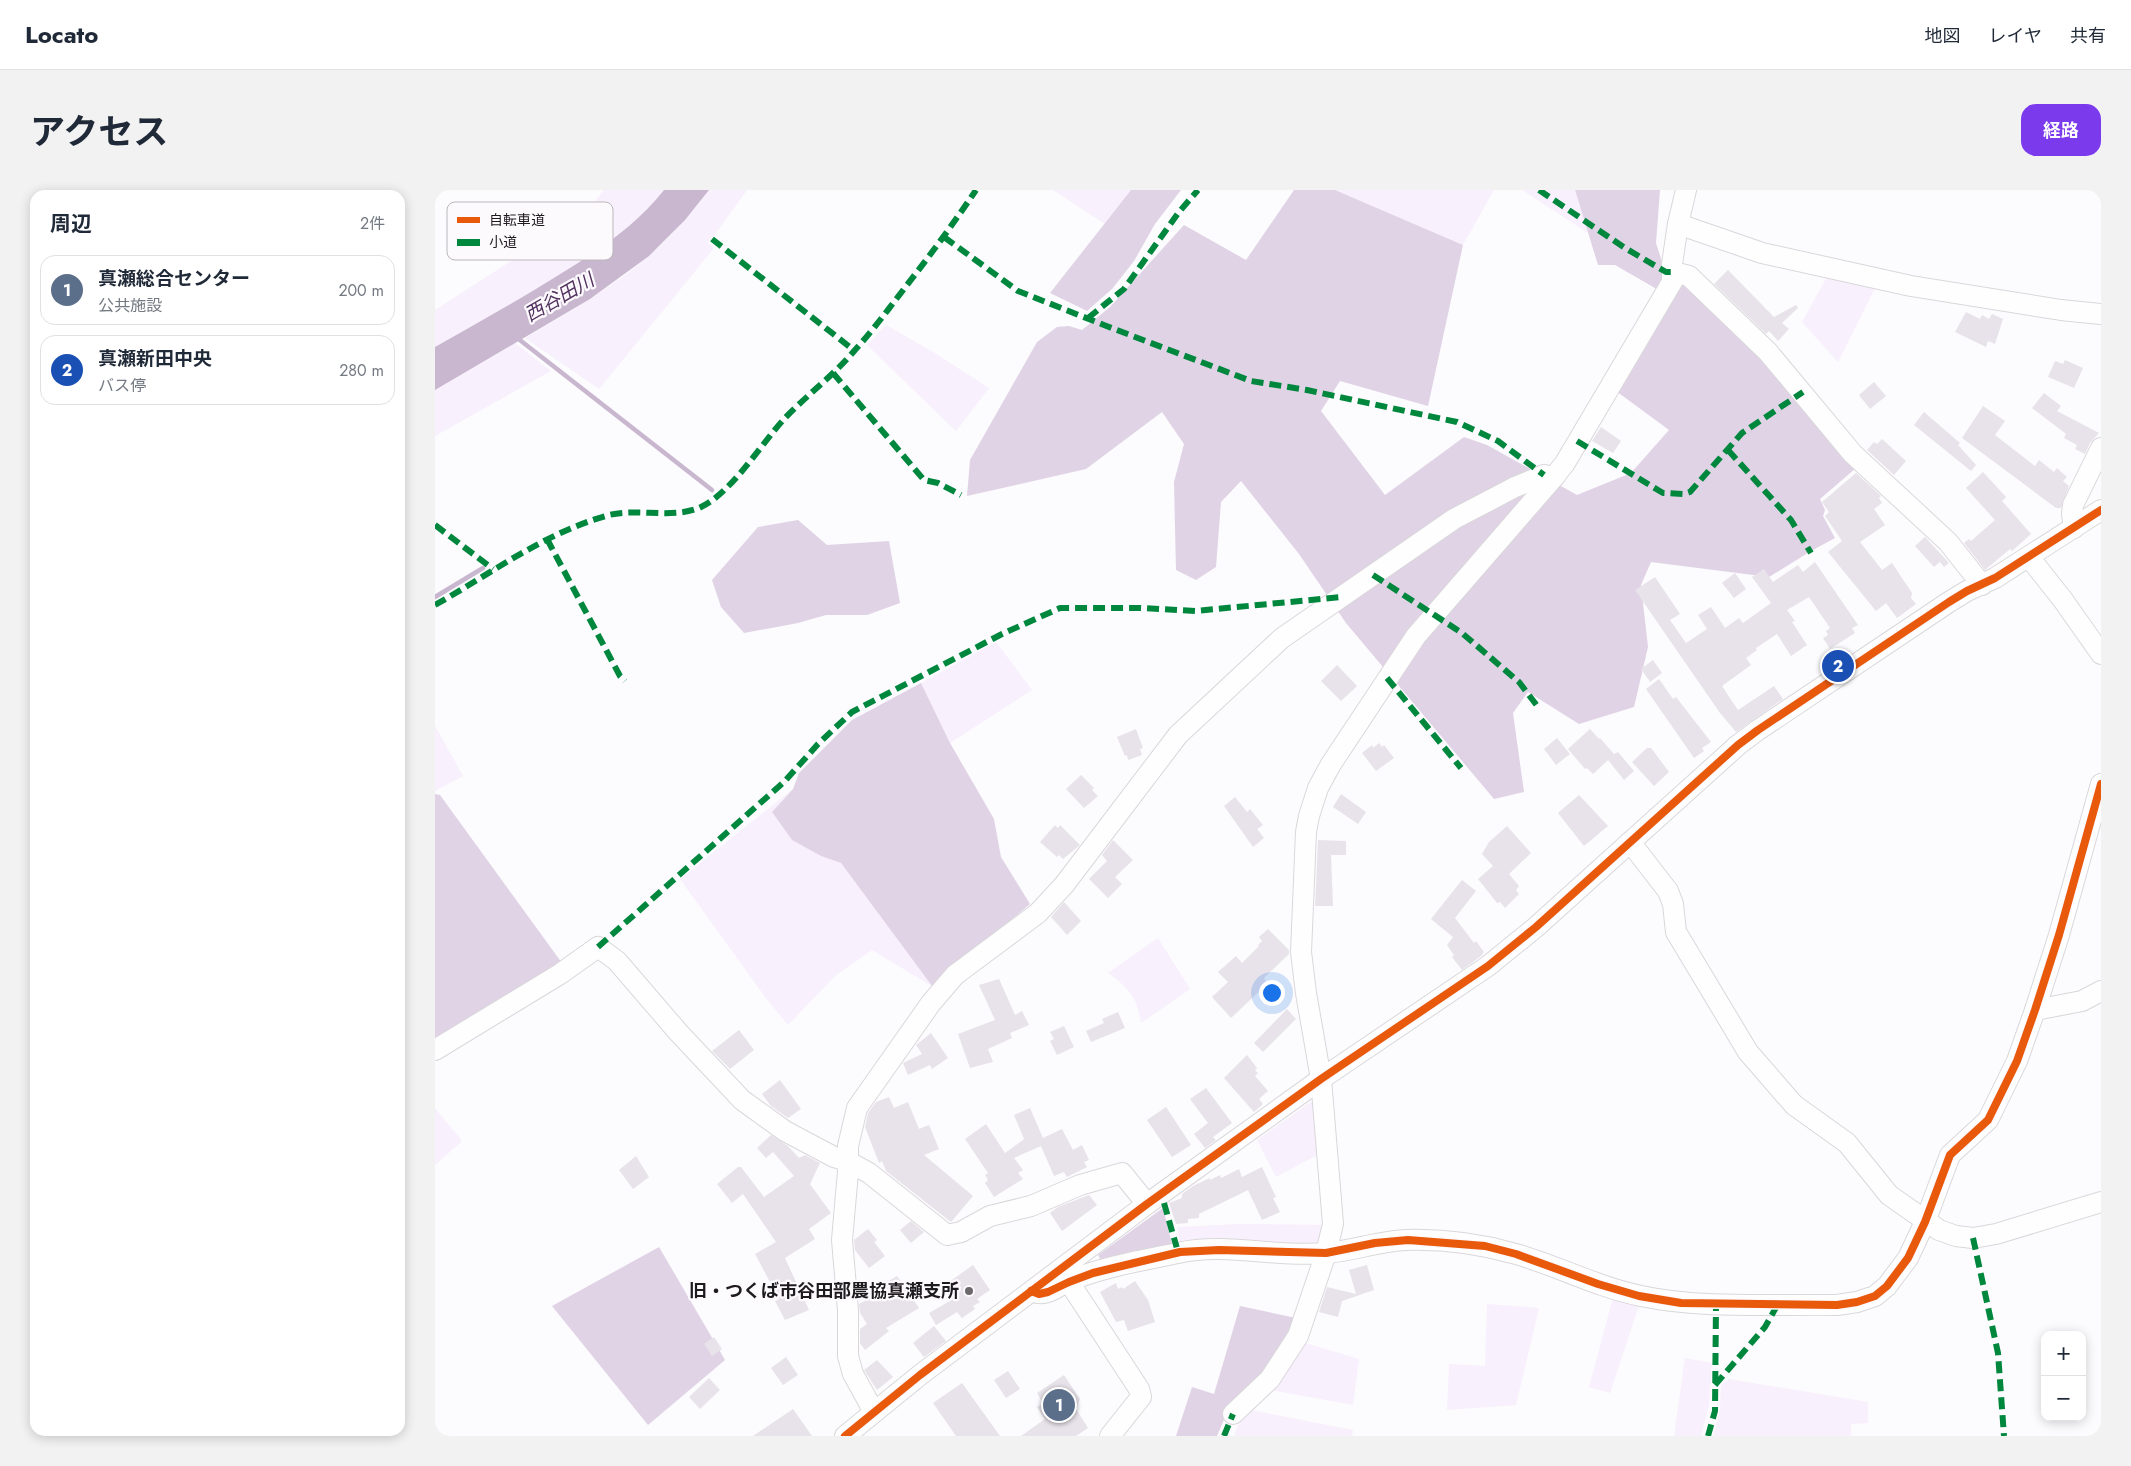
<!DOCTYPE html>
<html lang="ja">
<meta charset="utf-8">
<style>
:root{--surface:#fff;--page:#f2f2f3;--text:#1f2937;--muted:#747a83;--line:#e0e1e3;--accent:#7c3aed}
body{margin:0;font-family:Jost,"Noto Sans JP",sans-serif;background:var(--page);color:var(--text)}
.controls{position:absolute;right:15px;bottom:15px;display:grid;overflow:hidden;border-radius:10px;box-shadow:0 2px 12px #0003}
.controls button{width:45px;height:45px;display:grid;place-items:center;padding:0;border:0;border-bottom:1px solid var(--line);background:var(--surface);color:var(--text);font:25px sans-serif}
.you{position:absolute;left:836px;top:802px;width:18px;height:18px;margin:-12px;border:4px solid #fff;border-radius:50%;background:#1a73e8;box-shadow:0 0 0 8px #1a73e833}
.badge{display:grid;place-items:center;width:32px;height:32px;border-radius:50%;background:var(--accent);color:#fff;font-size:16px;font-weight:700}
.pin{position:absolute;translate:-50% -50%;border:2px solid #fff;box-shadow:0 1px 5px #0006}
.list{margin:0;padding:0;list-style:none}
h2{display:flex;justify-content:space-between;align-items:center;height:65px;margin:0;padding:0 20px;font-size:21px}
h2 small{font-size:16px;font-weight:400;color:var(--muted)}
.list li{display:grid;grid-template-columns:32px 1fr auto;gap:15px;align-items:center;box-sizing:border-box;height:70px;margin:0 10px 10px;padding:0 10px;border:1px solid var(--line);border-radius:15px}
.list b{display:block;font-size:19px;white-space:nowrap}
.list p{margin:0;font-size:16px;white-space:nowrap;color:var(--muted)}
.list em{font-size:16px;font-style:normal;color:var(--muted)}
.map{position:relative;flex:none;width:1666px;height:1246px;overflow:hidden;border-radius:15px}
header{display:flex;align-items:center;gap:30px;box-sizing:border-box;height:70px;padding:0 25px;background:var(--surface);border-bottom:1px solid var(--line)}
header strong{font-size:24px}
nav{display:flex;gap:28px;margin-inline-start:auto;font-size:18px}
.intro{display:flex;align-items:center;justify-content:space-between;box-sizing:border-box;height:120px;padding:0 30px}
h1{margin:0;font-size:35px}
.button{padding:12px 22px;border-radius:15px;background:var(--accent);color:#fff;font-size:18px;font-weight:700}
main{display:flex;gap:30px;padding:0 30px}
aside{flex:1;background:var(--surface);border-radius:15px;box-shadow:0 2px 12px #0003}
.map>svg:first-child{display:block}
.green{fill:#f8f0fc}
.forest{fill:#e0d3e6}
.water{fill:#c8b7cf}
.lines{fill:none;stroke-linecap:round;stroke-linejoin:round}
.stream{stroke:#c8b7cf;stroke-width:4.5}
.building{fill:#e8e3ea}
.minor-casing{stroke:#d9d7da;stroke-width:22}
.minor{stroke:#fffeff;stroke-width:20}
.quiet{stroke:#00873e;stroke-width:6;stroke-dasharray:12 6;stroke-linecap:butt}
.cycleway-casing{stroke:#fdfafe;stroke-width:11}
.cycleway{stroke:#e8590c;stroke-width:8}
.poi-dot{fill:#6c696d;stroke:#fdfafe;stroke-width:2}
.labels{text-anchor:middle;stroke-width:4.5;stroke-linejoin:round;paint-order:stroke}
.poi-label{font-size:18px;font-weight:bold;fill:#1e1b1f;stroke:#fdfafe;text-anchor:end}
.water-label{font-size:19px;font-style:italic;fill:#52325f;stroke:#fdfafe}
.key{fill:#fdfafe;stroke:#bab7bb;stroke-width:1}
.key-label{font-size:14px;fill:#1e1b1f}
</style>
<header>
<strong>Locato</strong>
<nav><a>地図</a><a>レイヤ</a><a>共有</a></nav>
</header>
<div class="intro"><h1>アクセス</h1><a class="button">経路</a></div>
<main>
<aside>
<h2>周辺<small>2件</small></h2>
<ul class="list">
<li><span class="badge" style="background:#5c6f8a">1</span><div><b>真瀬総合センター</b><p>公共施設</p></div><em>200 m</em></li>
<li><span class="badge" style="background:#1a4fb4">2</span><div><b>真瀬新田中央</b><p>バス停</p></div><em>280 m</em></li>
</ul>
</aside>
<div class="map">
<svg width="1666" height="1246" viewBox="0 0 1666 1246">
<rect width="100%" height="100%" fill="#fcfbfd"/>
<g class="green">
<path d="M169,0H229C200,37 161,62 122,86C82,111 41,134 0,157V120L109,50L160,11Z"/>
<path d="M274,0H312L279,46L272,52L279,58L164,199L90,148C132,123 177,98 215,65C237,46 256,23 274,0Z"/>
<path d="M618,0H696L670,34Z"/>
<path d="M900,0H1059L1028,55Z"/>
<path d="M1087,0H1140L1153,43Z"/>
<path d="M1392,87L1440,98L1403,172L1367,132Z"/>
<path d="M451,135L498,162L554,198L521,241L432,155Z"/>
<path d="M80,153L116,181L0,246V200Z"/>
<path d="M561,452L597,500L515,553L486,493Z"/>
<path d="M0,536L28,586L0,601Z"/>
<path d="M358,599L337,622L357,650L386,666L406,673L497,796L437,760L400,786L353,835L330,807L245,689Z"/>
<path d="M723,748L755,799L706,833C703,808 692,796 673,783Z"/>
<path d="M880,909L886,963L841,987L822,950Z"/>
<path d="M0,918L27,951L0,975Z"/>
<path d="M805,1034L891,1035L886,1056L745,1054L742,1037Z"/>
<path d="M1178,1108L1205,1112L1175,1203L1154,1197Z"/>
<path d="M1052,1114L1104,1118L1081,1215L1012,1220L1014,1174L1050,1176Z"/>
<path d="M867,1152L924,1169L918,1215L836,1200Z"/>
<path d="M1250,1168L1277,1173L1274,1215L1266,1246H1239Z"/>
<path d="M1294,1189L1433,1212V1233L1416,1234V1246H1278L1285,1220L1286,1195Z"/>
<path d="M816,1220L918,1240L917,1246H799L805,1230Z"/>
</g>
<g class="forest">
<path d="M696,0H746L720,34L699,71L677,99L652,121L615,103Z"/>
<path d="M859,0H900L1028,55L993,216L905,191L886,221L950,305L1029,247L1052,255L1142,305L1196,283L1234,240L1181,201L1230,118L1239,109L1180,75H1163L1140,0H1225L1221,53L1229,78L1251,92L1334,177L1421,278L1385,309L1390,320L1388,326L1400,348L1376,361L1334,387L1216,372L1206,395L1213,457L1199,517L1144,534L1093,502L1078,523L1089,602L1059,609L911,433L864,364L806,291L786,312L781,377L761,390L741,380L739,292L749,254L727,222L651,279L532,306L535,270L602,152L622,137L634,136L647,140L675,117L749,35L811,70Z"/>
<path d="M363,330L392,355L454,351L465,413L432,425H391L363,433L309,443L286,417L277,390L323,337Z"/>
<path d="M486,493L515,553L559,629L566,667L595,714L497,796L406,673L386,666L357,650L337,622L358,599L364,583L417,530Z"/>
<path d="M0,604L5,605L127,773L0,851Z"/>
<path d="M728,1018L738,1058L667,1072L663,1065Z"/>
<path d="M224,1057L290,1170L213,1235L117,1116Z"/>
<path d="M805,1116L861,1128L834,1175L794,1218L782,1246H741L757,1197L779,1204Z"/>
</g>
<path class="water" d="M229,0H274L250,30L214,66L155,109L0,200V157C41,134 82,111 122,86C161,62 200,37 229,0Z"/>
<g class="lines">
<g class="stream">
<path d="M81,147L277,300"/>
<path d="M0,407L48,378"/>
</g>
</g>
<g class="building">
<path d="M1293,80L1339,127L1361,115L1363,118L1347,133L1354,139L1343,151L1334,141L1331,144L1279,94Z"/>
<path d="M1531,122L1545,129L1547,125L1554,129L1557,124L1568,129L1560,154L1553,151L1551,157L1520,142Z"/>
<path d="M1630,170L1648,178L1639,198L1613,187L1620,171L1628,174Z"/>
<path d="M1439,192L1451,206L1435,219L1424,205Z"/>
<path d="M1609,203L1626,216L1622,221L1664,243L1655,253L1650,264L1640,259L1642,255L1629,248L1631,244L1597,218Z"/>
<path d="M1548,216L1570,231L1560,245L1600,276L1604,270L1619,282L1622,278L1632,287L1628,291L1634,296L1626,318H1621L1527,248Z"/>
<path d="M1489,222L1525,253L1523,255L1541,275L1536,281L1479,235Z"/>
<path d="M1166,237L1186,251L1178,263L1157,251Z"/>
<path d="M1447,249L1471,271L1459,285L1432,260L1439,252L1442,254Z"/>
<path d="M1548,282L1571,307L1567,311L1596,344L1577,361L1575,359L1550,380L1529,353L1534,349L1536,351L1560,330L1531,298Z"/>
<path d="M1421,283L1446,306L1444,308L1447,313L1439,319L1450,335L1425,352L1447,380L1457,373L1477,403L1476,408L1481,414L1462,428L1451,413L1441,421L1393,362L1407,351L1390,326L1394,322L1387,312Z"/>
<path d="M1490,347L1514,373L1509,377L1505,372L1499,377L1480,356Z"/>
<path d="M1380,372L1423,435L1417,438L1420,443L1395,459L1388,448L1393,445L1391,441L1395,438L1374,407L1352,420L1360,431L1357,432L1372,455L1356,466L1342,444L1321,458L1322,460L1311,468L1316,475L1287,496L1303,520L1339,496L1348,509L1301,542L1285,523L1200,400L1220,387L1245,424L1235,430L1251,453L1272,439L1263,425L1276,417L1290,438L1304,428L1308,433L1336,413L1317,387L1329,379L1338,392L1363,375L1368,382Z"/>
<path d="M1300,383L1311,399L1299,408L1287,393Z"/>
<path d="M1218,470L1227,483L1215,492L1206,479Z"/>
<path d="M902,475L922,496L906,511L886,491Z"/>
<path d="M1224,489L1238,509L1241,507L1276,552L1267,558L1269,561L1259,568L1211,499Z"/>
<path d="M701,539L708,558L705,559L707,565L693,570L692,565L690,566L682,547Z"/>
<path d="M1155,539L1164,549L1165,548L1179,564L1183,562L1199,581L1189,590L1173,570L1158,584L1152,578L1150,579L1133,559Z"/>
<path d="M1122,548L1135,564L1121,575L1109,559Z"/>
<path d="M944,553L947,557L949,555L959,568L941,581L927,563L937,555L938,558Z"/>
<path d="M1212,558H1216L1234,582L1219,596L1197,572Z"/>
<path d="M646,585L659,598L657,600L663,606L649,618L631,599Z"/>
<path d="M906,604L931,622L923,634L898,617Z"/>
<path d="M1144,605L1173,636L1149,656L1123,623Z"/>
<path d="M800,607L812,622L815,619L828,635L822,639L829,648L818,657L789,616Z"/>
<path d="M620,635L623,638L625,635L645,655L628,669L624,665L622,667L605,652Z"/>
<path d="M1072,636L1096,663L1074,684L1084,696L1081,700L1084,704L1070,718L1065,712L1062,713L1043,689L1058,676L1047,664L1054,652Z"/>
<path d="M678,650L698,670L680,687L687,694L673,708L654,689L672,671L667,665Z"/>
<path d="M883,650L911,651V665H896L898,716H880Z"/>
<path d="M1027,690L1041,701L1020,728L1039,753L1041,751L1049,762L1046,766L1027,780L1017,767L1019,765L1012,755L1018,747L996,729Z"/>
<path d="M629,712L646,731L632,745L616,727Z"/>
<path d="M833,739L854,760V764L829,788L832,794L796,828L777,807L793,792L783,782L801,766L807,773L824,756L823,755L827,751L824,747Z"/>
<path d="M564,789L580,825L587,821L594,835L575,843L577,848L553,859L558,872L535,878L523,844L560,830L544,795Z"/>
<path d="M852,819L861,829L828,862L819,853Z"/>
<path d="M683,822L690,838L656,852L651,841L669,833L667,829Z"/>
<path d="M629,836L639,857L622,865L615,851L619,849L615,842Z"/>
<path d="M304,840L319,860L295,879L277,861Z"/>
<path d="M496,843L513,868L497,879L495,875L473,885L468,873L487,864L481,855Z"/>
<path d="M812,865L822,878L820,880L823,883L820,886L833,901L824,909L828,914L819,922L789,888Z"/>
<path d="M345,890L366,919L353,928L336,916L327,904Z"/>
<path d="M771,898L797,933L778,947L781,950L770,958L759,944L773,933L755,909Z"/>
<path d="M454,907L459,918L473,912L484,939L494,935L504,959L489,965L538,1006L516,1032L451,981L447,971L444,973L430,937L433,923L441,912Z"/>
<path d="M731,917L756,955L737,967L712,930Z"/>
<path d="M595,918L608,948L627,939L638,960L647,955L654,970L649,972L652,977L632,987L629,982L619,986L606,956L579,968L588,980L583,983L588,989L559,1007L550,993L553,990L550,985L553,983L530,949L551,934L570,963L589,949L579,925Z"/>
<path d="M336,945L353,956L364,968L370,965L385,973L375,994L396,1023L374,1039L380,1049L350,1068L374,1120L350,1130L340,1111L344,1109L320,1064L341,1052L308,1004L297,1013L282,994L303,977H306L329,1007L359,986L338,962L331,968L322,958Z"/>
<path d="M201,966L214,987L198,999L184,980Z"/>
<path d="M827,977L841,1007L838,1008L845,1022L827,1030L813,1000L764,1024V1028L753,1029V1033L741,1034L734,1013L747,1008V1004L758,996L775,988V990L785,985L786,988L804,979L807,987Z"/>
<path d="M654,1005L662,1015L627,1041L615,1023L623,1017Z"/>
<path d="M476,1031L489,1042L476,1053L465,1040Z"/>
<path d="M433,1039L442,1050L439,1052L450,1066L434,1078L420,1060L419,1050Z"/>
<path d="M538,1075L555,1100L542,1109L545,1112L538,1116L540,1119L527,1128L522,1122L501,1135L494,1123L515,1111L511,1107L516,1103L510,1095Z"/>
<path d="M932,1075L939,1100L907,1111L903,1127L884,1122L892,1097L921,1104L914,1080Z"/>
<path d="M462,1086L484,1118L451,1138L454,1141L430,1160L425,1153V1139L432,1134L425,1123L424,1114L443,1104L440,1099Z"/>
<path d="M700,1091L713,1110L720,1132L693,1141L689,1130L681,1132L665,1102L681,1093L683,1099L687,1097L688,1099Z"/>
<path d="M499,1136L511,1151L489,1167L478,1153Z"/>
<path d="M279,1147L287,1159L277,1166L269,1154Z"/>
<path d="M351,1167L363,1185L348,1195L336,1178Z"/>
<path d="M442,1170L458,1187L442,1200L429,1180Z"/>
<path d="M573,1181L585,1199L571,1208L559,1190Z"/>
<path d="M629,1185L645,1209L641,1219L653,1238L641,1246H586L610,1229L602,1217L608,1213L602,1203Z"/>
<path d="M274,1188L285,1200L265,1219L254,1207Z"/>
<path d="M527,1193L565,1246H521L498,1213Z"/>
<path d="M358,1219L377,1246H318Z"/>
</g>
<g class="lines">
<g class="minor-casing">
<g id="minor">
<path d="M1243,34L1327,63L1476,96L1626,120L1666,124"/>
<path d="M1238,82L1254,86L1333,162L1418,264L1513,352L1547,395"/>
<path d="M1639,338L1637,324L1638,315L1666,258"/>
<path d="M1594,367L1628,410L1666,464"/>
<path d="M1195,652L1233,701L1238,714L1241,742L1313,862L1359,915L1412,953L1454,1005L1504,1040L1521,1046L1538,1048L1561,1044L1666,1012"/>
<path d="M1600,820L1647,811L1666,801"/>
<path d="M0,860L125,784L163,757L182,771L243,842L307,910L350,941L399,967L412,971L434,983L512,1045L526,1042L555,1026L596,1016L645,995L687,983L712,1014"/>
<path d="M634,1092L704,1199L706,1207L675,1246"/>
<path d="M602,1103C613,1105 622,1097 632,1092C663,1078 709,1070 743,1063C791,1052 842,1068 891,1063C918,1061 944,1051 971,1050C1008,1049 1046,1054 1081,1064C1123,1076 1162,1097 1206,1106C1267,1119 1338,1114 1402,1115L1422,1112L1440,1106L1452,1096L1473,1068L1490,1032L1515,965L1553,930L1582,871L1600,820L1624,745L1666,594"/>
<path d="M439,1222L418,1184L413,1166V1120L407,1050L413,982V956L422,918L496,813L520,785L603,723L629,695L743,545L847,448L1019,329L1080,297L1109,285L1119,287"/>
<path d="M798,1224L835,1189L863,1146L891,1063L898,1034L886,889L871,803L866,762L871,642L874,626L883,598L896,574L981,446L1119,287L1130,273L1237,92V74L1243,34L1251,0"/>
<path d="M410,1246L485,1185L712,1014L886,889L1053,776L1101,737L1303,555L1323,540L1514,412L1532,401L1560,388L1666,320"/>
</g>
</g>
<use href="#minor" class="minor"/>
<g class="quiet">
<path d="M1104,0L1190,58L1231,82H1238"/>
<path d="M509,47L583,101L674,137L816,191L872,200L1022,232L1063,251L1109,285"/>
<path d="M277,49L420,161"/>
<path d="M653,128L689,99L744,22L763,0"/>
<path d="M398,183L489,290L503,293L526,305"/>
<path d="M1142,251L1228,303L1249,304L1255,302L1307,243L1368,202"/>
<path d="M1293,260L1356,330L1376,363"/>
<path d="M0,335L58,379"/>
<path d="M112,349L185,486L190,491"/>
<path d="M938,385L1027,443L1084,492L1103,517"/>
<path d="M0,415C57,383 109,343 174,325C203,318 236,329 264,318C296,304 326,254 350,228C372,205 399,185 420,160C439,139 455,117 472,95C496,64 519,33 541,0"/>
<path d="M952,488L1026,578"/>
<path d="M163,757L350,591L383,554L417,522L567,444L625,418H706L760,421L907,407"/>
<path d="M729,1013L743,1062"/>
<path d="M1538,1048L1563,1163L1569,1246"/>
<path d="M1280,1195L1330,1137L1343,1114"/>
<path d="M789,1246L798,1224"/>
<path d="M1273,1246L1280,1221L1281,1113"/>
</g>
<g class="cycleway-casing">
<g id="cycleway">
<path d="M596,1101L604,1104L613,1102L634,1092L658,1083L745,1062L784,1060L891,1063L940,1053L973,1050L1050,1056L1081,1064L1163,1094L1204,1106L1246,1113L1402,1115L1422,1112L1440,1106L1452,1096L1473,1068L1490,1032L1515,965L1553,930L1582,871L1600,820L1624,745L1666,594"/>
<path d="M410,1246L485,1185L712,1014L886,889L1053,776L1101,737L1303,555L1323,540L1514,412L1532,401L1560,388L1666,320"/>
</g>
</g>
<use href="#cycleway" class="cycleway"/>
</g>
<circle class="poi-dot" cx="534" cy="1101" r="5"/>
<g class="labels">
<g class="poi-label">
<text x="524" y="1107">旧・つくば市谷田部農協真瀬支所</text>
</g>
<g class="water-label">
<text transform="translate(124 107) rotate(-30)" y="7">西谷田川</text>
</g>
</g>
<rect x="12" y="12" width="166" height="58" rx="8" class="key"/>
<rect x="22" y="27" width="23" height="6" fill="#e8590c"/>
<rect x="22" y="49" width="23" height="7" fill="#00873e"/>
<g class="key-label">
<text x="54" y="35">自転車道</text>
<text x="54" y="57">小道</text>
</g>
</svg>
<div class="controls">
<button>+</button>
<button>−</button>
</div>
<div class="you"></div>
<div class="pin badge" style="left:624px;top:1215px;background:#5c6f8a">1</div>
<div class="pin badge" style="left:1403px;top:476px;background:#1a4fb4">2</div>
</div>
</main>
